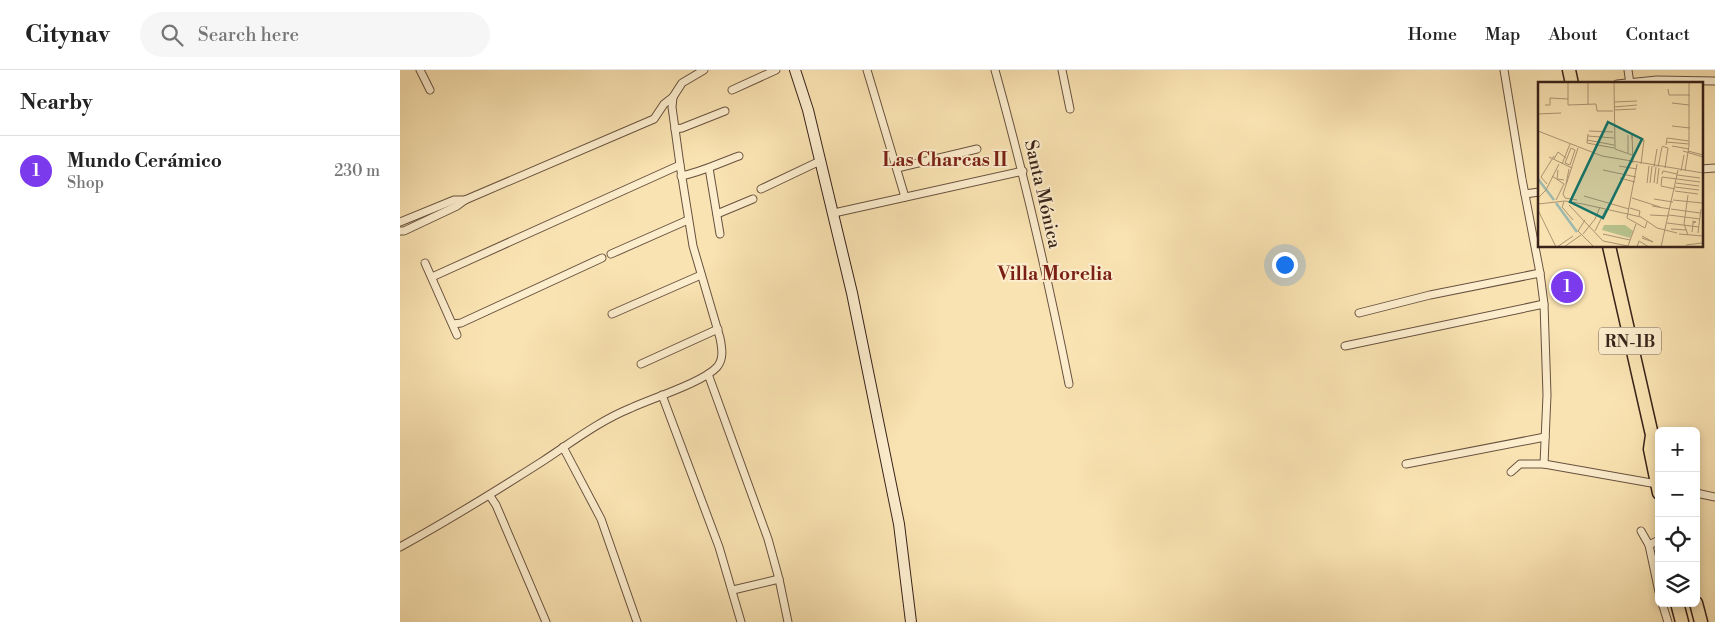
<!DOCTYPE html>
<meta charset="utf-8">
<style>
:root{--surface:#fff;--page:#f6f6f6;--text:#222;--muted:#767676;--line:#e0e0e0;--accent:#7c3aed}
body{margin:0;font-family:"Libre Bodoni",serif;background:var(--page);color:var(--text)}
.controls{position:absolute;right:15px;bottom:15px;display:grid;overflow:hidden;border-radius:8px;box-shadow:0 2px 8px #0003}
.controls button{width:45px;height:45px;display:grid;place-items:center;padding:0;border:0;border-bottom:1px solid var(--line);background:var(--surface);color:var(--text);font:25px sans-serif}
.you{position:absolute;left:884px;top:194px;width:18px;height:18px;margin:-12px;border:4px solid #fff;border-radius:50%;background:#1a73e8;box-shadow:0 0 0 8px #1a73e833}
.badge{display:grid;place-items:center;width:32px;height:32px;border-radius:50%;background:var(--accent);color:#fff;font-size:16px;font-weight:700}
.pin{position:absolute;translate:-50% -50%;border:2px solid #fff;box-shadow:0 1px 5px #0006}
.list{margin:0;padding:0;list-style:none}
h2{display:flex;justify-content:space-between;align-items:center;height:65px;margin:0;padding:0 20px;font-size:21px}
h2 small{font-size:16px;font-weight:400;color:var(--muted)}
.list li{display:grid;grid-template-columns:32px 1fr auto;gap:15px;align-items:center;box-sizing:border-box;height:70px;padding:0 20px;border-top:1px solid var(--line)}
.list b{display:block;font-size:19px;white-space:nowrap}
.list p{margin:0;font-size:16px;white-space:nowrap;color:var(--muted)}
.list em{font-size:16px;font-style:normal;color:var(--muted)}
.icon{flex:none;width:28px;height:28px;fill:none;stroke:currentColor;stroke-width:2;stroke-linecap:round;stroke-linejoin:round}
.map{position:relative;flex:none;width:1315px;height:552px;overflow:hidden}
header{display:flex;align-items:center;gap:30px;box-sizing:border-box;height:70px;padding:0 25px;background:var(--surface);border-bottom:1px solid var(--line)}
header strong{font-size:24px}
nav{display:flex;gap:28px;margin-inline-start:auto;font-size:18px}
.search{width:350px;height:45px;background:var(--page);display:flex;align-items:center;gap:12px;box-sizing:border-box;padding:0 18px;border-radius:28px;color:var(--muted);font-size:19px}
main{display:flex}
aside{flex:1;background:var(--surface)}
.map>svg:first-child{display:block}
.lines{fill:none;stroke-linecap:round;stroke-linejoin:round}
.street-casing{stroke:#68523f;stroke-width:9}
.secondary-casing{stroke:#382219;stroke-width:12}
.highway-casing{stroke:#382219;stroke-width:15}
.street{stroke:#fcedcd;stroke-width:7}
.secondary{stroke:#fcedcd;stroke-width:10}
.highway{stroke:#fae3b2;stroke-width:12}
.labels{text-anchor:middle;stroke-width:4;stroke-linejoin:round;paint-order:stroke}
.shield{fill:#fcedcd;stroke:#735f4f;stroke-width:1}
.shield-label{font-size:16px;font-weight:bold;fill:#382219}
.street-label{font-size:18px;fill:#382219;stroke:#fcedcd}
.neighbourhood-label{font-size:19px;font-weight:bold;fill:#7a1f14;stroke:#fcedcd}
.inset-river{fill:none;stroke:#9fbdb3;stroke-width:2.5}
.inset-road{fill:none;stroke:#ac9675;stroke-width:1}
.view{fill:#0f766e;fill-opacity:0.15;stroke:#0f766e;stroke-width:2.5}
.inset-edge{fill:none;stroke:#382219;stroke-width:2.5}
</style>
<header>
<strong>Citynav</strong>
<div class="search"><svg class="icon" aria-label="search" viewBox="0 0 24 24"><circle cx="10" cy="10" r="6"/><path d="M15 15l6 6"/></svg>Search here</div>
<nav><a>Home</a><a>Map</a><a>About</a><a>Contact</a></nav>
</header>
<main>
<aside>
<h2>Nearby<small></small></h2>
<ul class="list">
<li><span class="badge">1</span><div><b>Mundo Cerámico</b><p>Shop</p></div><em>230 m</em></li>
</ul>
</aside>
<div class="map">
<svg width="1315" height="552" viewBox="0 0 1315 552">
<rect width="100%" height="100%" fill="#fae3b2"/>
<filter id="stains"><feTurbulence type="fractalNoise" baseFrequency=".004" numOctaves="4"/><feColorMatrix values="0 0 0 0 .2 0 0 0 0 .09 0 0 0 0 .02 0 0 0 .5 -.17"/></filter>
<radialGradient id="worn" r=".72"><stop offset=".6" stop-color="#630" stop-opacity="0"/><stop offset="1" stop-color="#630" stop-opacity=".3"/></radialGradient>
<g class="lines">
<g class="street-casing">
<g id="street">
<path d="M20,0L30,20"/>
<path d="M467,0L505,127"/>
<path d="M595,0C624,104 648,209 669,314"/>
<path d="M662,0L670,39"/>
<path d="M1104,0L1122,109L1140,203L1144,234L1147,325L1144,394"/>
<path d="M1228,0L1230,14"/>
<path d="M1217,14L1257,10L1315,11"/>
<path d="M332,20L376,0"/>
<path d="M275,59L282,58L325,41"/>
<path d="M309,98L320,164"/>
<path d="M497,98L577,79"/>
<path d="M1301,99L1315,98"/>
<path d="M281,106C302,102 319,93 339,86"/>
<path d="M361,119L420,91"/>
<path d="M1125,124L1139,122"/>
<path d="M434,143L623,101"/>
<path d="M317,144L353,129"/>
<path d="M0,152L54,130H65"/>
<path d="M0,161H4L57,136L65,130L254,49L264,34L273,27L282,13L304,0"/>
<path d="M211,184L288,150"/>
<path d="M25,193L57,265"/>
<path d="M32,207L280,95"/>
<path d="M959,243L1030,225L1140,203"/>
<path d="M212,244L301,205"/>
<path d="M53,254L61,253L202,188"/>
<path d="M945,276L1144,234"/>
<path d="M241,294L318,259"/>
<path d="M308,304L368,469L379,509L388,552"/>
<path d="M262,325L319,477L341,552"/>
<path d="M163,377L201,449L237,552"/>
<path d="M1006,394L1145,367"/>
<path d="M1111,402L1120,394H1144L1257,414"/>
<path d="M1296,423L1315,427"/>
<path d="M90,426L96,435L146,552"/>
<path d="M1241,461L1249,475L1259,522"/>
<path d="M1249,475L1259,470"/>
<path d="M0,477C49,450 96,421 143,391C172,372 199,351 231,338C250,329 304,312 317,297C324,289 322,278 320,268L293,176L280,95L272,37L273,27"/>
<path d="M333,520L379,509"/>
<path d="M1262,533L1268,552"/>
</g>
</g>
<g class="secondary-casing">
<path id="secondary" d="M395,0L408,40L452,223L499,454L511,552"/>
</g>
<g class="highway-casing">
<g id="highway">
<path d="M1169,0L1172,14"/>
<path d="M1209,176L1252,365L1250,379L1259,423"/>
<path d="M1277,533L1282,552"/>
<path d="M1296,533L1301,552"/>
</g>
</g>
<use href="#street" class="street"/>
<use href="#secondary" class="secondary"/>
<use href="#highway" class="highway"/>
</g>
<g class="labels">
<rect class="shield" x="1199" y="257.5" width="62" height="27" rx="4"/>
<g class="shield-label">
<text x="1230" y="277">RN-1B</text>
</g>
<g class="street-label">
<text transform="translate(643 124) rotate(77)" y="6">Santa Mónica</text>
</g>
<g class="neighbourhood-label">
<text x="545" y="96">Las Charcas II</text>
<text x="655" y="210">Villa Morelia</text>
</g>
</g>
<g transform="translate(1138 12)">
<rect width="165" height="165" fill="#fae3b2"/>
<path d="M66,143H87L95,149L92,156L64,148Z" fill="#b9c58f"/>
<path class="inset-river" d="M0,97L16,118M18,121L39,150"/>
<path class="inset-road" d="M30,0V23L58,22L59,29H75M76,0L77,67L94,73M50,1V23M130,7L131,13H152M76,20L99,19M134,21L151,23M7,23H12V16L30,17M76,25L99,23M76,28L98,27M0,32L23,31M134,44L152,46M0,49L64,74L165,91M51,49L75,50M50,52L49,61L76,66M50,54L76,56M94,57V52L95,81M49,58L76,63M102,58H106L103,82M128,60L151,62M128,63L129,56L151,59M124,64L130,66L127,86M134,64L151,67M33,66L37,68L32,83L27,81ZM145,69L165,75M150,69L165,73M90,71V53M11,75L34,86M16,77L20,70L28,76M24,82L32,62M99,82L89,136L107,146L109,140M81,84L99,87M116,85L119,67M120,85L124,65M20,88L19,97L26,98M65,88L98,95M143,89L146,73M147,89L151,64V0M124,92L125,89L139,92M139,93L162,96M14,94L26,102L18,118M82,96L97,100M109,101L111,84M112,101L114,84M116,101L118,85M138,101L161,104M9,102L3,95L16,74M28,102L31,87M119,102L121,86M137,105L161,108M137,107L123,104L124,95L162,100M137,109L160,112M150,113L146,142L150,153M46,114L91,127M0,116L8,108L21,82M94,116L122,125M116,117L135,120M39,118L27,116L25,112L40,66M135,118L164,121M26,120L24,125L35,138M0,122L27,119L45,122L103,135L119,146L139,151M31,123L65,159L90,164M114,124L132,127M92,126L102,129L101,134M133,127L162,131M0,128L18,165M112,133L131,134M131,133L162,137M47,138L40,149L56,165M129,141L161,145M133,147L149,148M57,149L68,127M154,150L155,142V139L158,140L155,141M160,151L163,127M45,152L57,137L62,125M65,152L92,158M141,152L165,154M104,154L115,160L104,156M148,163L164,161M90,164L98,142M19,165L35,154M26,165L43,153M99,165L101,159L111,165M123,165L140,88"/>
<path class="view" d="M70,40L104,57L65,136L32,120Z"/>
<rect width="165" height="165" class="inset-edge"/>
</g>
<rect width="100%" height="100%" filter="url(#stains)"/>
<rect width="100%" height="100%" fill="url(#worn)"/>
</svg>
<div class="controls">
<button>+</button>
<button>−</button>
<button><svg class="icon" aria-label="locate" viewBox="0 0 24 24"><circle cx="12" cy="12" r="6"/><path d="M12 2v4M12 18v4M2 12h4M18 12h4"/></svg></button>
<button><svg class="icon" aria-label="layers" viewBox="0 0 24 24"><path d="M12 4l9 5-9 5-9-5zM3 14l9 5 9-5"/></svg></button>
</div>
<div class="you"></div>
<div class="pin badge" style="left:1167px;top:217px">1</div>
</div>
</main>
